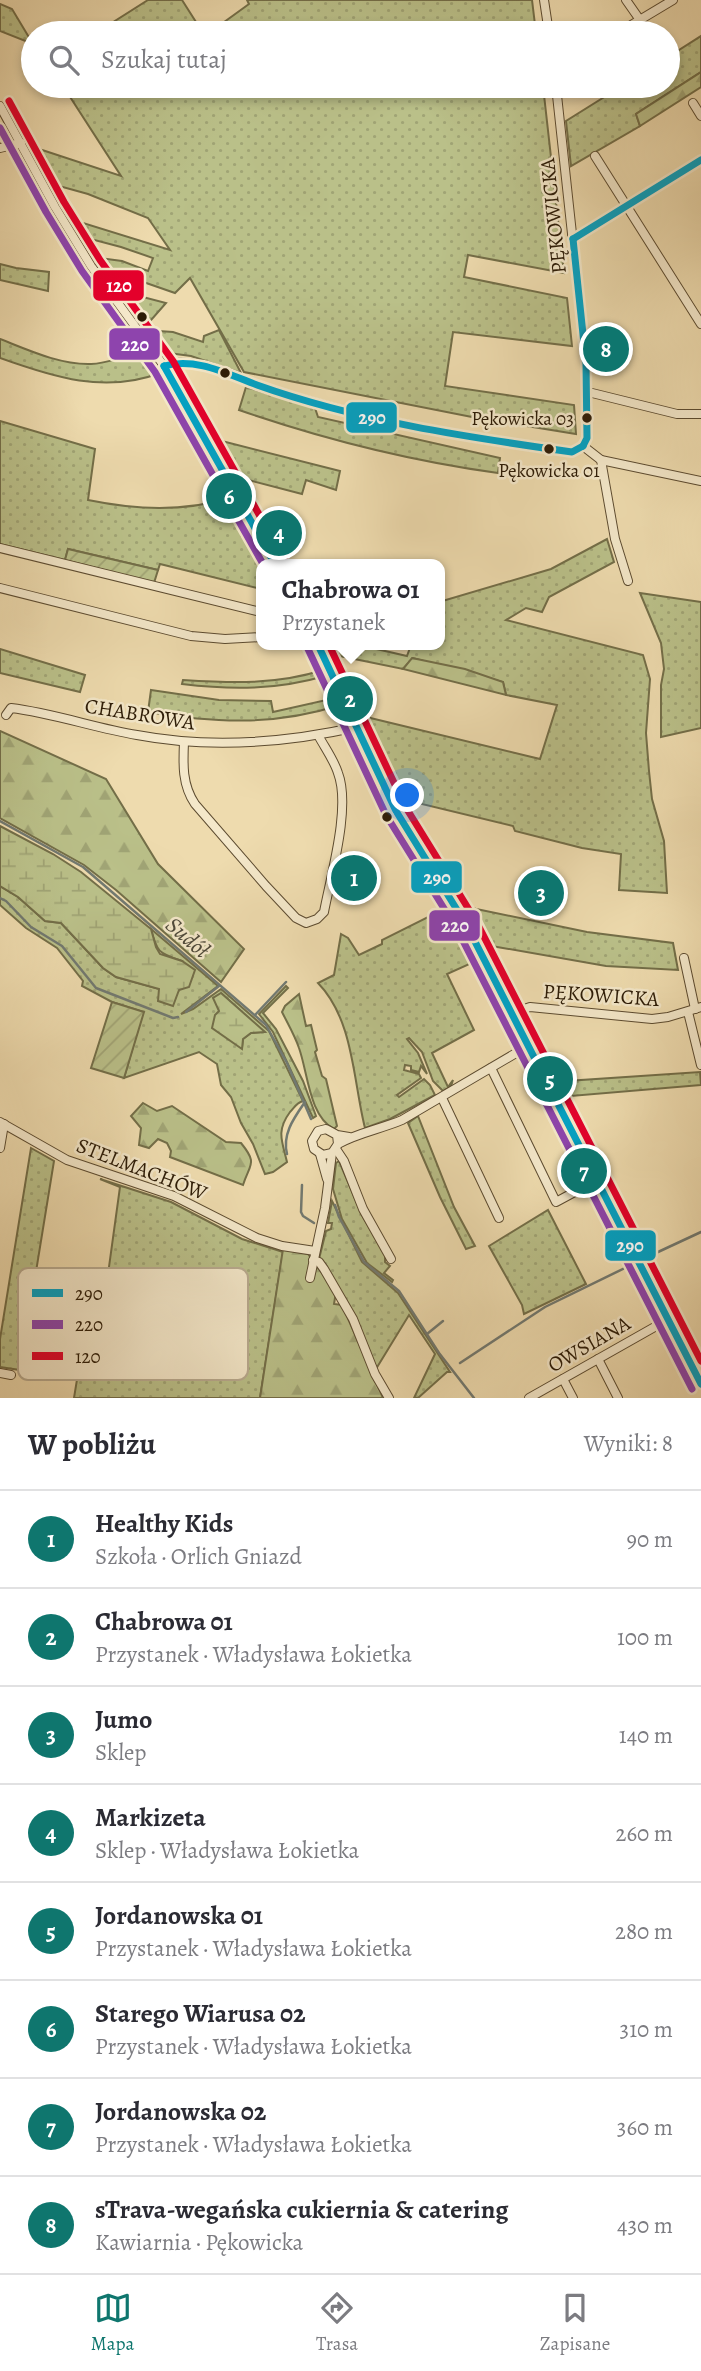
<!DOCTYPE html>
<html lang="pl">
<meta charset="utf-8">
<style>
:root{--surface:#fff;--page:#f2f2f3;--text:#2b2b33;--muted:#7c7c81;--line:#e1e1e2;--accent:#0f766e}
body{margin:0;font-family:Alegreya,serif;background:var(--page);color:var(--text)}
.you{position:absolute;left:408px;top:796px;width:24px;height:24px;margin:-18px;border:5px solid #fff;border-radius:50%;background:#1a73e8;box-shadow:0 0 0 10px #1a73e833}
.badge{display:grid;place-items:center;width:46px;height:46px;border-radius:50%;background:var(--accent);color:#fff;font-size:23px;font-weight:700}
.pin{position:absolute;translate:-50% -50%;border:4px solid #fff;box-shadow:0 2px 7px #0006}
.popup{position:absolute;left:256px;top:559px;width:189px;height:91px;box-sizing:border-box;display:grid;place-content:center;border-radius:14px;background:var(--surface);filter:drop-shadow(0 2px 5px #0005);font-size:23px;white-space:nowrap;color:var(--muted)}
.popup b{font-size:26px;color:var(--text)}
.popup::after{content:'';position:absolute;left:50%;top:100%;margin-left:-14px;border:14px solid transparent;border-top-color:var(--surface)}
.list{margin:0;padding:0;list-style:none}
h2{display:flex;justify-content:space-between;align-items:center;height:91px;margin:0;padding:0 28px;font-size:30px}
h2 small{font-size:23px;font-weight:400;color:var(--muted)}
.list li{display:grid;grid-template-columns:46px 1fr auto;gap:21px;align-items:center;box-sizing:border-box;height:98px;padding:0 28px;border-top:2px solid var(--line)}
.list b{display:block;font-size:26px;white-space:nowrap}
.list p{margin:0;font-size:23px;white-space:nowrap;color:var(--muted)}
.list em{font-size:23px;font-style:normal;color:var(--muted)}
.icon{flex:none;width:38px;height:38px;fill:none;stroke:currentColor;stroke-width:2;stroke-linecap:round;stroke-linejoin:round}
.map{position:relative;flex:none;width:701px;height:1398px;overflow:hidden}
.search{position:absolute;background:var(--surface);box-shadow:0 4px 10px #0003;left:21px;right:21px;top:21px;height:77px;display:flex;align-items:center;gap:18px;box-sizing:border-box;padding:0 24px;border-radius:38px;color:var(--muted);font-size:26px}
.sheet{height:875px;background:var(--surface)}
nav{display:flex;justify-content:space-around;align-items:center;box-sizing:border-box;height:98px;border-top:2px solid var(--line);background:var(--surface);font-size:19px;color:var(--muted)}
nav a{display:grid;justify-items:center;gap:4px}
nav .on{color:var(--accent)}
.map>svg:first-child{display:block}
.grass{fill:url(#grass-dots);stroke:#736e48;stroke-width:2;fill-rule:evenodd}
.forest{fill:url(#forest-firs);stroke:#736e48;stroke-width:2}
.wetland{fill:url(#wetland-marsh);stroke:#736e48;stroke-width:2}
.garden{fill:url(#garden-furrows);stroke:#736e48;stroke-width:2}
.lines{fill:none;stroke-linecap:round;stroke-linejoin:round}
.stream{stroke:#727970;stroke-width:2.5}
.minor-casing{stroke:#5c4b30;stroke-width:10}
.minor{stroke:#f4e8ca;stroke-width:8}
.bus-1-casing{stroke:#f4e8ca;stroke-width:12}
.bus-2-casing{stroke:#f4e8ca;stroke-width:12}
.bus-3-casing{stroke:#f4e8ca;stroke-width:12}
.bus-1{stroke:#02a2c4;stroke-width:7}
.bus-2{stroke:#8e44ad;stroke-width:7}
.bus-3{stroke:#e4002b;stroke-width:7}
.bus-dot{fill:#2c1b06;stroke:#f4e8ca;stroke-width:2.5}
.labels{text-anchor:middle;stroke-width:5;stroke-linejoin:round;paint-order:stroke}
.bus-label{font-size:19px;fill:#2c1b06;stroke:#f4e8ca;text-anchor:end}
.street-label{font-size:21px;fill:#2c1b06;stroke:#f4e8ca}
.water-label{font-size:23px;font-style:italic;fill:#4f4a3b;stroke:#f4e8ca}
.key{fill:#f4e8ca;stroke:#b8aa8f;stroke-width:2}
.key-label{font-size:19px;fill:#2c1b06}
.line-badge{stroke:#f4e8ca;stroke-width:2.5}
.badge-label{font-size:19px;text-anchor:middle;font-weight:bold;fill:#fff}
</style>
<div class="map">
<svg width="701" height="1398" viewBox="0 0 701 1398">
<defs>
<pattern id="grass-dots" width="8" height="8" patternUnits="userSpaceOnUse" patternTransform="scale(1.75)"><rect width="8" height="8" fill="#bac089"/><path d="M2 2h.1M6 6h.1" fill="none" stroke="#a0a475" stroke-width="1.8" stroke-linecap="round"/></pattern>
<pattern id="forest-firs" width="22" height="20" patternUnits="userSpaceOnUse" patternTransform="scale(1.75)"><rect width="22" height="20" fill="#bac089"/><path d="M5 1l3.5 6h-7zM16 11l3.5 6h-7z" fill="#a0a475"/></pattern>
<pattern id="wetland-marsh" width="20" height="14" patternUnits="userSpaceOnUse" patternTransform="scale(1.75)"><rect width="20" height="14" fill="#bac089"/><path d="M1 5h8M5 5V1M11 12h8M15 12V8" fill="none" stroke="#a0a475"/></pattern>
<pattern id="garden-furrows" width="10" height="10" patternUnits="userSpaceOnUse" patternTransform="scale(1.75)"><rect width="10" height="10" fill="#bac089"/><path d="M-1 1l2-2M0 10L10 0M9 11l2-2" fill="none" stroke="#a0a475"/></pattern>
</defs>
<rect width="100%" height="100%" fill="#eedbae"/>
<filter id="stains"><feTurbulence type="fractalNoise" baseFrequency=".00286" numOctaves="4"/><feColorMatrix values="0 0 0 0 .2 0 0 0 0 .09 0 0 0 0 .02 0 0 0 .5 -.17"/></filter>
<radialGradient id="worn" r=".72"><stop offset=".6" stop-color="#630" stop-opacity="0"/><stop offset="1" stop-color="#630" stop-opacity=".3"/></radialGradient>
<g class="grass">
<path d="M148,0H182L203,33H96Z"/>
<path d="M247,0H532L536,33H209L249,4Z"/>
<path d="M0,4L12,9L33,44L0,31Z"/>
<path d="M701,36V72L636,114L640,126L571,166L566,121L622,86H668V57Z"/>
<path d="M63,86H543L564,273L468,255L464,277L567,298L572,346L453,332L445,386L574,405L576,434L477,418L244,372L190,278L175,293L129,277L102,272L92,257L122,261L148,271L153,258L121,247L79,236L67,218L170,250L148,218L88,194L48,183L30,146L121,176Z"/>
<path d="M0,264L16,268L49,272L48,291L0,280Z"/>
<path d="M116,290L166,303L145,327Z"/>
<path d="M219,330L241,373L191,356L161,352L152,339L159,331L173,332L203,342L204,336Z"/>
<path d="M0,339C28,350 60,365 91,364C110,363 128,355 145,349L160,373C105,394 53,377 0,358Z"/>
<path d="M246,387L315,408L318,417L500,458L498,473C411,461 323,439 239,410Z"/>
<path d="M0,421L95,449L88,500C137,510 182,512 231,498L268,564H261V589L160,564L158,570L68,549L65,560L0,544Z"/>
<path d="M214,439L340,471L336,490L306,480L302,494L233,476Z"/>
<path d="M607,539L614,562L549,597L542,612L526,608L506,620L643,655L650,679L646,733L649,771L652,799L664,841L667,893L619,890L621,854L582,848L515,831L513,826L418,803L405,807L397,799L358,715L540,759L557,705L506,695L503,682L413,658L403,669L340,656L335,645H359L407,656L411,645H439V602L551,569Z"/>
<path d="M640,593L701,602V728L661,737V685L664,669L661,643Z"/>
<path d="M0,649L85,675L80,692L0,673Z"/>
<path d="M323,670L325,676C277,690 232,690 182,684L183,680C231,683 276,685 323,670Z"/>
<path d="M151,690L219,700L271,701L273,712L335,698L340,705C275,726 215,723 148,712Z"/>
<path d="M0,886L18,897L45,921L61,923L103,968L116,977L160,989L182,961C159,953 157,953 151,929L218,986L181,1014L193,1009L221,989L269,1031L303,1101C296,1103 295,1107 290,1112C276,1131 282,1141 287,1162L273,1172L265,1174L253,1144L241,1123L231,1097L221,1085L217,1064L199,1052L124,1078L143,1012L112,1002L82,986L83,981L57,948L26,928L0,905ZM221,993L264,1032L251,1033L243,1039L242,1048Z"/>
<path d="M462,906L587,932L673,943L678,970L606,966L486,945Z"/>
<path d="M446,908L473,954L474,962L447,974L474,1030L432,1053L448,1087L453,1080L451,1086L443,1091L433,1081L422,1052L409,1038L407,1039L418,1053L427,1074L421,1066L419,1072L411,1070V1066L405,1065L404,1070L419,1074L421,1078L397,1095L399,1097L424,1079L430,1085L435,1095L390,1119L365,1128C353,1081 354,1020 318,983L334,975L341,934L348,938L359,955L382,944V940Z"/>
<path d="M286,986L288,988L263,1013L276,1029L303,1081L316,1116L313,1118L273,1032L259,1014Z"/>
<path d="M700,1072L701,1085L559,1097L552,1082Z"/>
<path d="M418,1116L454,1207L475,1246L466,1249L440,1197L408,1123Z"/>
<path d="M31,1148L54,1161L20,1370L0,1367V1339Z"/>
<path d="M339,1161L362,1215L385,1255V1262L390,1266L384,1273L393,1280L392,1282L367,1263L342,1219L333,1189L336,1163Z"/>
<path d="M100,1179L171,1202L242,1239L283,1252L260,1398H74L95,1269L107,1270L109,1267L120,1187Z"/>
<path d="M332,1201L362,1262L398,1293L450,1372H447L418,1398H414L435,1354L409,1315L376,1369L319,1259L326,1231L331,1229L332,1223H328Z"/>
<path d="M548,1210L586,1284L524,1314L522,1305L489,1246Z"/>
</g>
<g class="forest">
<path d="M701,72V87L640,126L636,114Z"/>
<path d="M412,658L465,669L503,682L506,695L403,669Z"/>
<path d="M0,731L106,779L158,864L244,949L221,982L116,890L84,865L0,818Z"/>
<path d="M299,994L306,1026L311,1025L317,1050L315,1052L322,1076L326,1079L337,1126L334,1129C309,1116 308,1073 299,1048C295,1036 288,1024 282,1012L285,1006Z"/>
<path d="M143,1103L157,1111L172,1106L226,1142L241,1143C258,1164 250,1163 243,1185L170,1157L171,1151L167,1143L158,1139L149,1148L139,1145L141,1128L131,1116Z"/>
<path d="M283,1249L308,1254L336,1292L334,1304L342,1305L383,1398H260Z"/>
</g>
<g class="wetland">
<path d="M0,826L53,854L81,872L151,929L156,947L160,954L182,961L195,970L189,987L179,990L173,1006L158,1001L159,989L116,977L103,968L61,923L45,921L18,897L0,886Z"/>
<path d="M221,993L265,1032L251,1033L243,1039L242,1049L212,1028L215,1015L219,1011L213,998Z"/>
</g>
<g class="garden">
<path d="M68,549L158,570L154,583L65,560Z"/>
<path d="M112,1002L144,1012L124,1078L91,1068Z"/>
</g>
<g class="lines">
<g class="stream">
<path d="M0,821L83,867L266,1025L287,1063L311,1119"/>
<path d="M0,898L6,901L31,927L62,946L96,988L173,1018L178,1017"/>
<path d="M186,1012L219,986"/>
<path d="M255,1015L286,982"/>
<path d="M287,1154C282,1134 294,1118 305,1102"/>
<path d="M302,1185L301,1212L303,1216L314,1223"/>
<path d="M335,1205L339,1217L364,1262L399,1291L439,1353L474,1398"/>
<path d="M643,1259L701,1232"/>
<path d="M427,1334L443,1321"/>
<path d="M460,1363L545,1307L631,1265"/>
</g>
<g class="minor-casing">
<g id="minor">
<path d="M544,0L549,33"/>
<path d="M626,0L640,20"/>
<path d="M618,33L673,0"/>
<path d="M556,86L586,363L587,438L583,446"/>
<path d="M693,103L701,116"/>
<path d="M0,106L55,207L91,266L164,366L275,564"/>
<path d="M0,148L21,143"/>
<path d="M595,156L701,324"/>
<path d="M573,239L701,160"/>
<path d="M164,366C190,354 234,377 260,386C361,420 467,438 572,452L583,446"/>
<path d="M588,392L677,414H701"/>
<path d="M583,446L601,460L615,539L628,581"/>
<path d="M601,460L701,481"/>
<path d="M0,548L261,612"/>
<path d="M0,588L191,636L225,639L261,637"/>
<path d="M318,645L396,811L467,926L701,1384"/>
<path d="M6,715L11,708C53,713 95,728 137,735C211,749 285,743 357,727"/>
<path d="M184,742C183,764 182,785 195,804L266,886L296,918L306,923L317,919L324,912C331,875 351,807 338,773C334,760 325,748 318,735"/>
<path d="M684,958L695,1009"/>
<path d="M688,1012L701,1065"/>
<path d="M512,1013L530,1007L652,1019L668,1017L701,1007"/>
<path d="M491,1068L556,1202L595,1181"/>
<path d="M442,1098L499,1218"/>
<path d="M0,1122L67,1160L174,1196L257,1238L282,1246L315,1251"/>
<path d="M337,1135L338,1144L332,1153L323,1155L314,1149L312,1141L318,1131L326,1129L337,1135L349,1137"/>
<path d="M338,1144C357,1133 381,1129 402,1120L528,1046"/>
<path d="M0,1148L4,1124"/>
<path d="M336,1149L344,1161L363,1209L391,1259"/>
<path d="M320,1154L327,1179"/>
<path d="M313,1260L319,1262L324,1269L353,1319L375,1374L389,1398"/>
<path d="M310,1278L325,1208L332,1153"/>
<path d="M598,1359L618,1398"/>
<path d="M0,1373L11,1375"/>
<path d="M563,1379L573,1398"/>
<path d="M529,1398L667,1320"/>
</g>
</g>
<use href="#minor" class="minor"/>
<g class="bus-1-casing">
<g id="bus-1">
<path d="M573,239L586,363L587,438L583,446"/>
<path d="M573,239L701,160"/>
<path d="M164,366C196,357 227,374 257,385C358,421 466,437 572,452L583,446"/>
<path d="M164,366L275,564"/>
<path d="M318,645L396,811L467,926L701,1384"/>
</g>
</g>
<g class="bus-2-casing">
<g id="bus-2">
<path d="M0,128L46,212L82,271L155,372L263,564"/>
<path d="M308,649L386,815L458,931L692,1389"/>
</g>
</g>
<g class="bus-3-casing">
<g id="bus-3">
<path d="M9,101L64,202L100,260L173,361L284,559"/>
<path d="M329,645L405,806L476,921L701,1361"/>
</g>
</g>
<use href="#bus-1" class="bus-1"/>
<use href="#bus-2" class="bus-2"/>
<use href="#bus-3" class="bus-3"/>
</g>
<g class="bus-dot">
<circle cx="142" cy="317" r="6"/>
<circle cx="225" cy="373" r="6"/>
<circle cx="587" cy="418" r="6"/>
<circle cx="549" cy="449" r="6"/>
<circle cx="387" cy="817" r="6"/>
</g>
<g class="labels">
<g class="bus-label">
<text x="574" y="425">Pękowicka 03</text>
<text x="549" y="477" text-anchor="middle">Pękowicka 01</text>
</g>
<g class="street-label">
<text transform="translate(553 216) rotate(-96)" y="7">PĘKOWICKA</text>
<text transform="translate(140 714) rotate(9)" y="7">CHABROWA</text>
<text transform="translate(601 995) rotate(4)" y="7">PĘKOWICKA</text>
<text transform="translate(142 1169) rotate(21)" y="7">STELMACHÓW</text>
<text transform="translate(589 1344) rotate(-30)" y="7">OWSIANA</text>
</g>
<g class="water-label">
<text transform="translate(188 937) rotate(41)" y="8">Sudół</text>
</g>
</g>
<rect x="18" y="1268" width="230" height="112" rx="10" class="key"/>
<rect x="32" y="1289" width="31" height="8" fill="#02a2c4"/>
<rect x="32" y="1320" width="31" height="9" fill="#8e44ad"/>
<rect x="32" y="1352" width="31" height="8" fill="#e4002b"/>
<g class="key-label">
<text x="75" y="1300">290</text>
<text x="75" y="1331">220</text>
<text x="75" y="1363">120</text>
</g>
<g class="line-badge">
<rect x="92" y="269" width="53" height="33" rx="7" fill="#e4002b"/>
<rect x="108" y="327" width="53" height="34" rx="7" fill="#8e44ad"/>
<rect x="345" y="401" width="53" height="33" rx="7" fill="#02a2c4"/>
<rect x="410" y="860" width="53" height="34" rx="7" fill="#02a2c4"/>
<rect x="428" y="909" width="53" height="33" rx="7" fill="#8e44ad"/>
<rect x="604" y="1229" width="53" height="33" rx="7" fill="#02a2c4"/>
</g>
<g class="badge-label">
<text x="119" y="292">120</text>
<text x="135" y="351">220</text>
<text x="372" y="424">290</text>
<text x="437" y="884">290</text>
<text x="455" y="932">220</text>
<text x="630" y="1252">290</text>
</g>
<rect width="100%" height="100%" filter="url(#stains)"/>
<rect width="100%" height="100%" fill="url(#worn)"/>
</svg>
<div class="you"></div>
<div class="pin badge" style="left:354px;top:878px">1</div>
<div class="pin badge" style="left:350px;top:699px">2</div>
<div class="popup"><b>Chabrowa 01</b>Przystanek</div>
<div class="pin badge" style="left:541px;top:893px">3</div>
<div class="pin badge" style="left:279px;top:533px">4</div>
<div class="pin badge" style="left:550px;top:1079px">5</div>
<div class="pin badge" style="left:229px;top:496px">6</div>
<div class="pin badge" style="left:584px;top:1171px">7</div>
<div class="pin badge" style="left:606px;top:349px">8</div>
<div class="search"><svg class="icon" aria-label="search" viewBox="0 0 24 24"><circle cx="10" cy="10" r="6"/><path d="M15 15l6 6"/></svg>Szukaj tutaj</div>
</div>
<section class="sheet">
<h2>W pobliżu<small>Wyniki: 8</small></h2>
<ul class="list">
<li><span class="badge">1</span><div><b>Healthy Kids</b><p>Szkoła · Orlich Gniazd</p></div><em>90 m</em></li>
<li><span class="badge">2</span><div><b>Chabrowa 01</b><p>Przystanek · Władysława Łokietka</p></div><em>100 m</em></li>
<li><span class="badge">3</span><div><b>Jumo</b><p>Sklep</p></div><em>140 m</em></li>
<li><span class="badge">4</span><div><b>Markizeta</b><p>Sklep · Władysława Łokietka</p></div><em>260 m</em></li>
<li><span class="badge">5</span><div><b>Jordanowska 01</b><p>Przystanek · Władysława Łokietka</p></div><em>280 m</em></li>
<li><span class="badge">6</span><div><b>Starego Wiarusa 02</b><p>Przystanek · Władysława Łokietka</p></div><em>310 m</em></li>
<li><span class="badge">7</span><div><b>Jordanowska 02</b><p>Przystanek · Władysława Łokietka</p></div><em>360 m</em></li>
<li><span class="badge">8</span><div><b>sTrava-wegańska cukiernia &amp; catering</b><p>Kawiarnia · Pękowicka</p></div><em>430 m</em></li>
</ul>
</section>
<nav>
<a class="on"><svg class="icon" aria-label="map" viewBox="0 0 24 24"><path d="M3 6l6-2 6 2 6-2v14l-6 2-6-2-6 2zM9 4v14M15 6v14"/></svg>Mapa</a>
<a><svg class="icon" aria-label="directions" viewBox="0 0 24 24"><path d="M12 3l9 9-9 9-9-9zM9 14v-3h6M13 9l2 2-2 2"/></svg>Trasa</a>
<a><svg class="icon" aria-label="saved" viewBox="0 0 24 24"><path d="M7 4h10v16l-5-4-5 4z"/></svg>Zapisane</a>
</nav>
